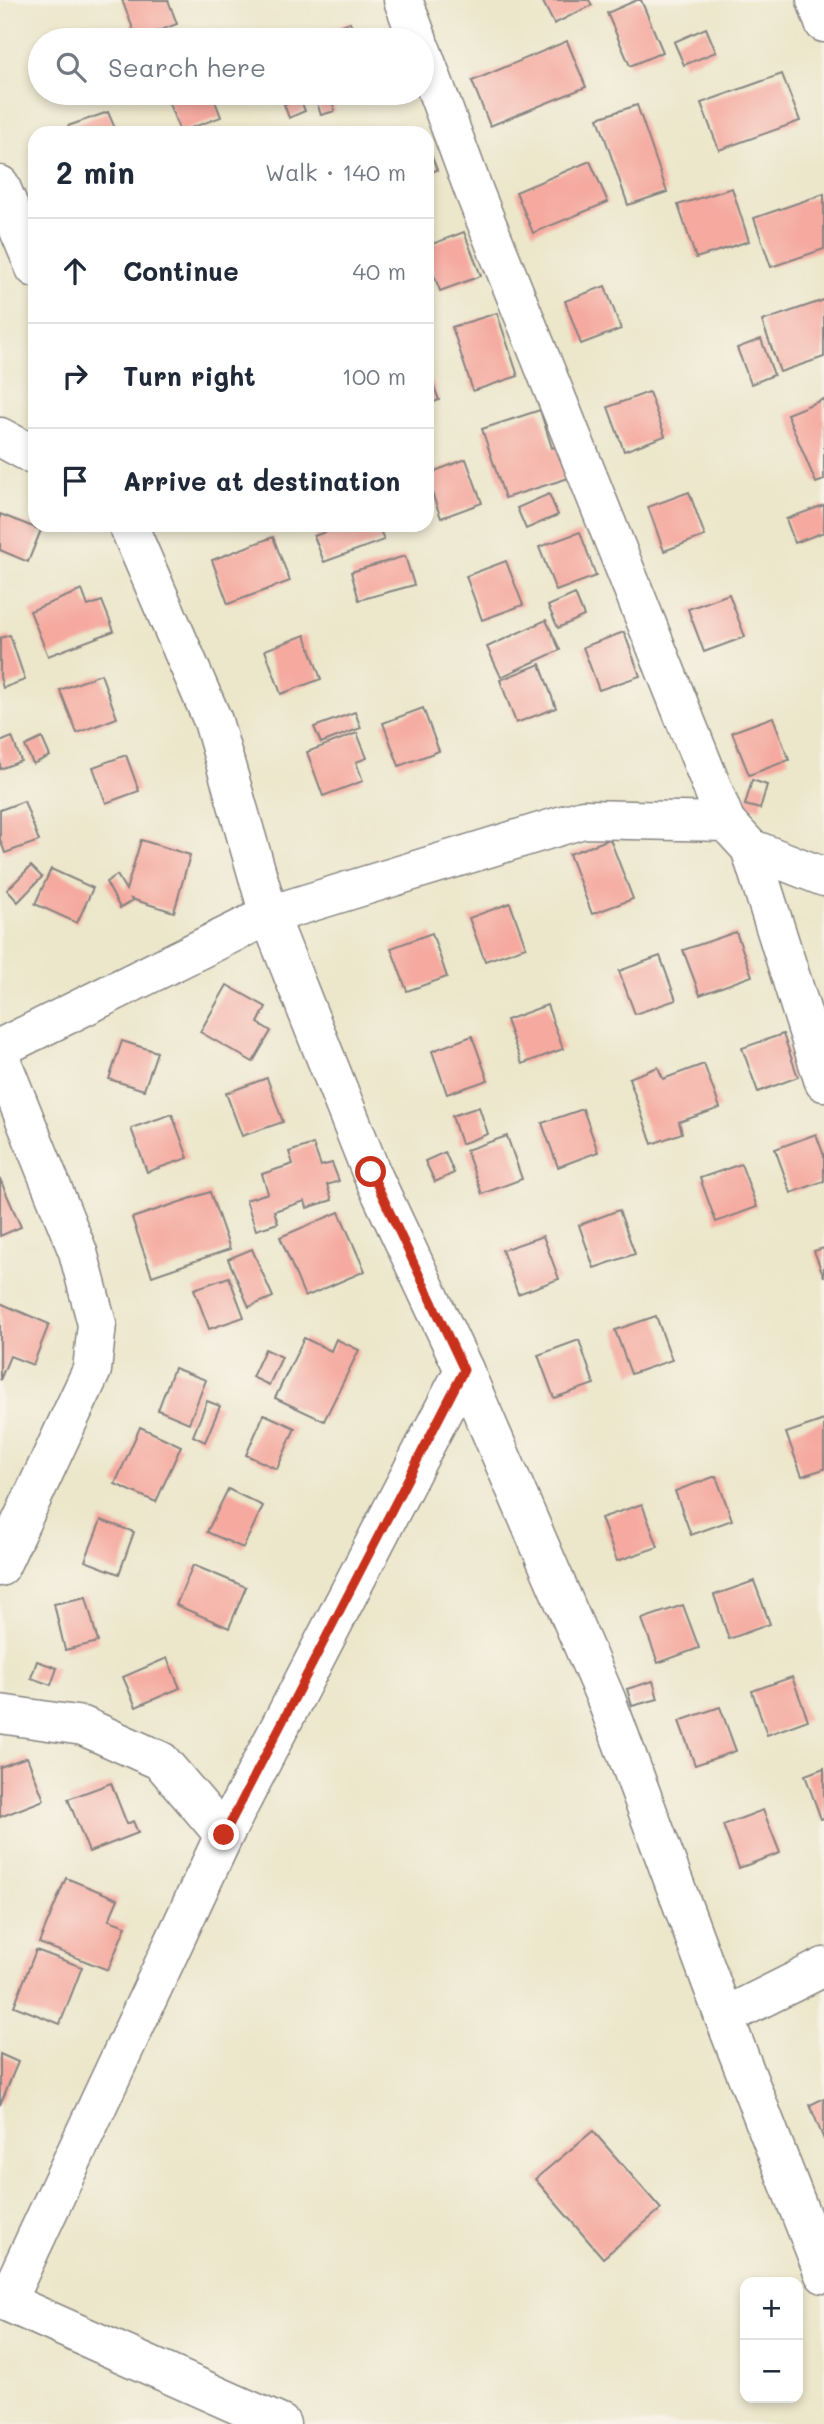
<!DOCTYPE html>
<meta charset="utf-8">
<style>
:root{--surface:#fff;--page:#f2f2f3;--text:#1f2937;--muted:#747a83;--line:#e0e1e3}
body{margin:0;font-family:Mali,sans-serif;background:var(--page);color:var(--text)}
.controls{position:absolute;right:21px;bottom:21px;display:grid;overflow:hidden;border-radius:14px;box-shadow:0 4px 10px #0003}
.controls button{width:63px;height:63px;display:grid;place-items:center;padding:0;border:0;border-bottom:2px solid var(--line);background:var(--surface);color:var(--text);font:35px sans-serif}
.stop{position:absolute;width:21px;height:21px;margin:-16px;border:5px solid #c8321e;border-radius:50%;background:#fff}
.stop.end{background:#c8321e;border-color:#fff;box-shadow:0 2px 7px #0008}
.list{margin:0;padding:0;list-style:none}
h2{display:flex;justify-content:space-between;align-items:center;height:91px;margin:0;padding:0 28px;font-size:30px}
h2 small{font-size:23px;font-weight:400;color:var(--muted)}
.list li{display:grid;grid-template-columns:46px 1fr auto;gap:21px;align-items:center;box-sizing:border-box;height:105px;padding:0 28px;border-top:2px solid var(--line)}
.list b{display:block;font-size:26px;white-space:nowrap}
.list em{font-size:23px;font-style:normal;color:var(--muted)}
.icon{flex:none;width:38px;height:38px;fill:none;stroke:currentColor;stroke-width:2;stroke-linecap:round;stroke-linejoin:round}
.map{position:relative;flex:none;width:824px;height:2424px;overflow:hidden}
.search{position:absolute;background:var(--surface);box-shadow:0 4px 10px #0003;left:28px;top:28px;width:406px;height:77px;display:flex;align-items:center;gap:18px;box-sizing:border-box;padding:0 24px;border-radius:38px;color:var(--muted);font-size:26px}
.panel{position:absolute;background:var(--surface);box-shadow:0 4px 10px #0003;left:28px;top:126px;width:406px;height:406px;border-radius:21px}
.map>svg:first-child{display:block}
.building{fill:#f5a99f}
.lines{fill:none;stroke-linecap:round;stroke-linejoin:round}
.minor-casing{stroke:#878482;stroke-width:41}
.minor{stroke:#fff;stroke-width:38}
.route{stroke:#c8321e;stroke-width:9}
</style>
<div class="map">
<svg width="824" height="2424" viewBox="0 0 824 2424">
<rect width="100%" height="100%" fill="#f7f3e8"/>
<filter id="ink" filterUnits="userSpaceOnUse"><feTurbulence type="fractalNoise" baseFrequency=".0143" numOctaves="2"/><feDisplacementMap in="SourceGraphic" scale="14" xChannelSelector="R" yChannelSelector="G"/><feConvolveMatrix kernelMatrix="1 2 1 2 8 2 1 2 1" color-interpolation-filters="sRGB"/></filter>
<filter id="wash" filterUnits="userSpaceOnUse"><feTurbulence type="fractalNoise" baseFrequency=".00686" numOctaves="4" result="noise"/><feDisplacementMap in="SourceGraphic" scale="28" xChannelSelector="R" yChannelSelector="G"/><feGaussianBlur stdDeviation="1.57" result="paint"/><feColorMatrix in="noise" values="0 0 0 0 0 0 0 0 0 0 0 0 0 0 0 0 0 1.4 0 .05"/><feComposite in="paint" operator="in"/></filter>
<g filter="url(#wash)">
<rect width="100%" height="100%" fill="#ece6ca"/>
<g id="blocks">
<g class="building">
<path d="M122,0H168L177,24L137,39Z"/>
<path d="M542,0H589L592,5L554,24Z"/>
<path d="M637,0H641L663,52L630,66L607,13Z"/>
<path d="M350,22L357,40H311L310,37Z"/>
<path d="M706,28L716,52L684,65L674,42Z"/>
<path d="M567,41L586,87L490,126L472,81Z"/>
<path d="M782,74L800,121L719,150L701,103Z"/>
<path d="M165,93H212L221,117L180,132Z"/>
<path d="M319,93H330L335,111L321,115L314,94Z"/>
<path d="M300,98L305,111L289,118L284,104Z"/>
<path d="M637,105L667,192L628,205L598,118Z"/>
<path d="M108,112L117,133H70L68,126Z"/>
<path d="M427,144L437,170L427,174Z"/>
<path d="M590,161L608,202L533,233L516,192Z"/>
<path d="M732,188L749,241L696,258L678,205Z"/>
<path d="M824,194V249L771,267L754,218Z"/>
<path d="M464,232L481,276L440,291L427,256V246Z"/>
<path d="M605,286L621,329L581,344L565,301Z"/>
<path d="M824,300V357L780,372L762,321Z"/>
<path d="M497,313L518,376L473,391L452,327Z"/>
<path d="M761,339L774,375L751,384L737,348Z"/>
<path d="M427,368L439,400L427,405Z"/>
<path d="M649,392L665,436L624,451L608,407Z"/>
<path d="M824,399V480L816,483L787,414Z"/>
<path d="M540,410L552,448L564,444L575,476L505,498L482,429Z"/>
<path d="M466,459L482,503L441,518L427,479V474Z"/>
<path d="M689,492L705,536L664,551L648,507Z"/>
<path d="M549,494L558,515L526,529L517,508Z"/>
<path d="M824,505V532L795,543L786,519Z"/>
<path d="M0,514L41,530L28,562L0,550Z"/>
<path d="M332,525H378L384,540L324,562L314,536L333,529Z"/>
<path d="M580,532L596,576L556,591L539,547Z"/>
<path d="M273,537L290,581L228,604L212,560Z"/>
<path d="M405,556L414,585L359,600L351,572Z"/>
<path d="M506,561L523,605L482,620L466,576Z"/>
<path d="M82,590L88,606L102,601L114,631L48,656L30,611Z"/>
<path d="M575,594L584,616L558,628L548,606Z"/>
<path d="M729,594L745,637L704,652L688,609Z"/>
<path d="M546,620L560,650L501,677L487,647Z"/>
<path d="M624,632L640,676L599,690L583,647Z"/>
<path d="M10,635L25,680L3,688L0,677V638Z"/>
<path d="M305,635L321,679L281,694L265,650Z"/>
<path d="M540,664L556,708L516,723L500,680Z"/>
<path d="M101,674L117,718L77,733L60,690Z"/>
<path d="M423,708L439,751L399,766L383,723Z"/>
<path d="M355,712L361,728L321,743L314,727Z"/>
<path d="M773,717L789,760L749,775L732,732Z"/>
<path d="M357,733L367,758L356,762L363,781L323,796L307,752Z"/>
<path d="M12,737L21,761L0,769V742Z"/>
<path d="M42,738L50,756L33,764L25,746Z"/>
<path d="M126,755L139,791L106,803L93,767Z"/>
<path d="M752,780L767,785L760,809L745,805Z"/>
<path d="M24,801L39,841L5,853L0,839V810Z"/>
<path d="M610,839L633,899L592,914L569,854Z"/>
<path d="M141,840L190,855L174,912L131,899L132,901L120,908L106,882L117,875L126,890Z"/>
<path d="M31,866L42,877L18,902L7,890Z"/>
<path d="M51,869L93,888L77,923L35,904Z"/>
<path d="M510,903L526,947L485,961L469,918Z"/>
<path d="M736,932L752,976L700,995L683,950Z"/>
<path d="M432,933L447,977L407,991L391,948Z"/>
<path d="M660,956L676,1000L635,1014L619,971Z"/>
<path d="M227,985L266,1007L258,1023L271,1031L253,1062L200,1032Z"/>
<path d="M547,1005L563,1049L522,1064L506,1020Z"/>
<path d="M783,1034L798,1077L758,1092L742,1048Z"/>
<path d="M472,1036L488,1080L447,1094L432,1051Z"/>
<path d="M122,1041L157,1052L144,1090L109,1079Z"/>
<path d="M704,1064L720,1108L679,1122L682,1133L652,1144L629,1078L658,1067L663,1079Z"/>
<path d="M267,1078L283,1122L242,1136L226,1093Z"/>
<path d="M479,1107L488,1134L461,1144L452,1116Z"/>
<path d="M583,1109L598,1152L558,1167L542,1123Z"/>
<path d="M172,1114L188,1158L147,1172L131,1128Z"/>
<path d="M816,1134L824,1156V1181L791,1193L775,1149Z"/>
<path d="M507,1136L522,1179L482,1194L466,1150Z"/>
<path d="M313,1144L321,1166L332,1163L339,1181L327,1185L332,1200L307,1208L305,1201L274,1211L278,1223L256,1230L246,1200L268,1193L262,1174L293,1164L289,1152Z"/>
<path d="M445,1152L454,1173L435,1182L425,1161Z"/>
<path d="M741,1164L757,1207L716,1222L700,1178Z"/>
<path d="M0,1179L21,1227L0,1236Z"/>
<path d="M210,1192L230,1249L152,1276L132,1218Z"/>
<path d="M619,1210L635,1254L594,1268L579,1225Z"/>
<path d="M339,1212L365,1271L305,1297L280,1237Z"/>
<path d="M543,1236L559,1279L518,1294L502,1250Z"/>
<path d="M824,1248V1277L814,1251Z"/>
<path d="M252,1249L273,1297L249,1307L228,1259Z"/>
<path d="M229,1277L244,1317L209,1329L194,1289Z"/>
<path d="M0,1303L49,1324L33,1365L10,1356L0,1380Z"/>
<path d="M656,1316L672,1360L631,1374L615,1330Z"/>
<path d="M304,1338L331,1351L336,1339L359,1350L324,1421L275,1398Z"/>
<path d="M579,1340L594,1384L554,1398L538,1355Z"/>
<path d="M265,1349L282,1357L269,1385L252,1377Z"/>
<path d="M174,1368L206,1380L189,1423L158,1410Z"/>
<path d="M207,1401L220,1406L205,1442L193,1436Z"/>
<path d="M264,1414L295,1428L277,1469L246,1455Z"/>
<path d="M824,1420V1469L802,1476L786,1433Z"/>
<path d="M140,1427L181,1446L156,1502L115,1484Z"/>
<path d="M716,1476L732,1520L691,1535L675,1491Z"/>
<path d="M228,1489L263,1506L243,1548L207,1532Z"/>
<path d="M642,1504L658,1547L617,1561L601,1518Z"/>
<path d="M101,1520L134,1532L119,1574L85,1561Z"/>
<path d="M193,1565L246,1587L229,1628L176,1605Z"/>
<path d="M754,1581L770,1624L729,1639L714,1595Z"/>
<path d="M86,1597L98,1642L65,1650L54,1604Z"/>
<path d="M683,1605L699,1648L658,1663L642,1619Z"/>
<path d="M167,1658L180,1688L136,1707L123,1677Z"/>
<path d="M37,1661L57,1668L51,1685L31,1678Z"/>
<path d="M792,1677L808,1720L767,1735L752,1691Z"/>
<path d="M653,1681L658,1699L632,1706L627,1689Z"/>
<path d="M720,1707L736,1751L695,1765L679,1721Z"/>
<path d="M27,1757L44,1800L0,1817V1767Z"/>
<path d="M824,1768V1818L821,1819L805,1775Z"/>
<path d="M111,1783L127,1824L133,1821L138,1833L89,1852L68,1799Z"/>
<path d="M763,1810L780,1853L739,1868L723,1825Z"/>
<path d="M66,1878L118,1899L109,1920L126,1926L108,1970L39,1943Z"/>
<path d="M36,1950L82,1967L60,2024L14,2006Z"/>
<path d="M0,2054L18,2062L0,2105Z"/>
<path d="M824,2098V2140L810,2105Z"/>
<path d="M593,2131L661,2209L603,2258L535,2179Z"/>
</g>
</g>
</g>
<g filter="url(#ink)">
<use href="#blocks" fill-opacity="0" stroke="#878482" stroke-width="2"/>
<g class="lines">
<g class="minor-casing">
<g id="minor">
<path d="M403,0L418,40"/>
<path d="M816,0L824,23"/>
<path d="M422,51L475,194L726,822"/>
<path d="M0,185L35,268"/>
<path d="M0,437L35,456"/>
<path d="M750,848L824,1082"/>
<path d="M0,1048L269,915L583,819L726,822L750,848L824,877"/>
<path d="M0,1057L78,1252L97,1324L92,1370L0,1567"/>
<path d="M464,1370L606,1699L724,2017L824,2274"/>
<path d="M0,1714L83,1726L161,1761L224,1835"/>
<path d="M724,2017L824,1967"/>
<path d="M0,2299L281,2424"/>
<path d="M6,2302L224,1835L464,1370L371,1172L269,915L213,721L128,525"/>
</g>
</g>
<use href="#minor" class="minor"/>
</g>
</g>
<g class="lines" filter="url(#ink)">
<path class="route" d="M224,1835L464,1370L371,1172"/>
</g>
</svg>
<div class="controls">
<button>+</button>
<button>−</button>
</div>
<div class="stop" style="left:371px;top:1172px"></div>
<div class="stop end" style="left:224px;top:1835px"></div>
<div class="search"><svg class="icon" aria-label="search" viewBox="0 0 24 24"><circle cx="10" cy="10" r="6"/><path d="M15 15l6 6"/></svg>Search here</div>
<section class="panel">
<h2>2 min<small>Walk · 140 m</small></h2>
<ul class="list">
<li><svg class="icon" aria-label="ahead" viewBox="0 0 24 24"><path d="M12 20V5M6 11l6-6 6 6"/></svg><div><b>Continue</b></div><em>40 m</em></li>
<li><svg class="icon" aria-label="right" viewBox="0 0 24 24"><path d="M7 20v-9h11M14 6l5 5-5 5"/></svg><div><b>Turn right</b></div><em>100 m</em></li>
<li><svg class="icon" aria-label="arrive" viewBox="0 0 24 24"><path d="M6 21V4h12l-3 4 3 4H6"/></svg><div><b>Arrive at destination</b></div></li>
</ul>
</section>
</div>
